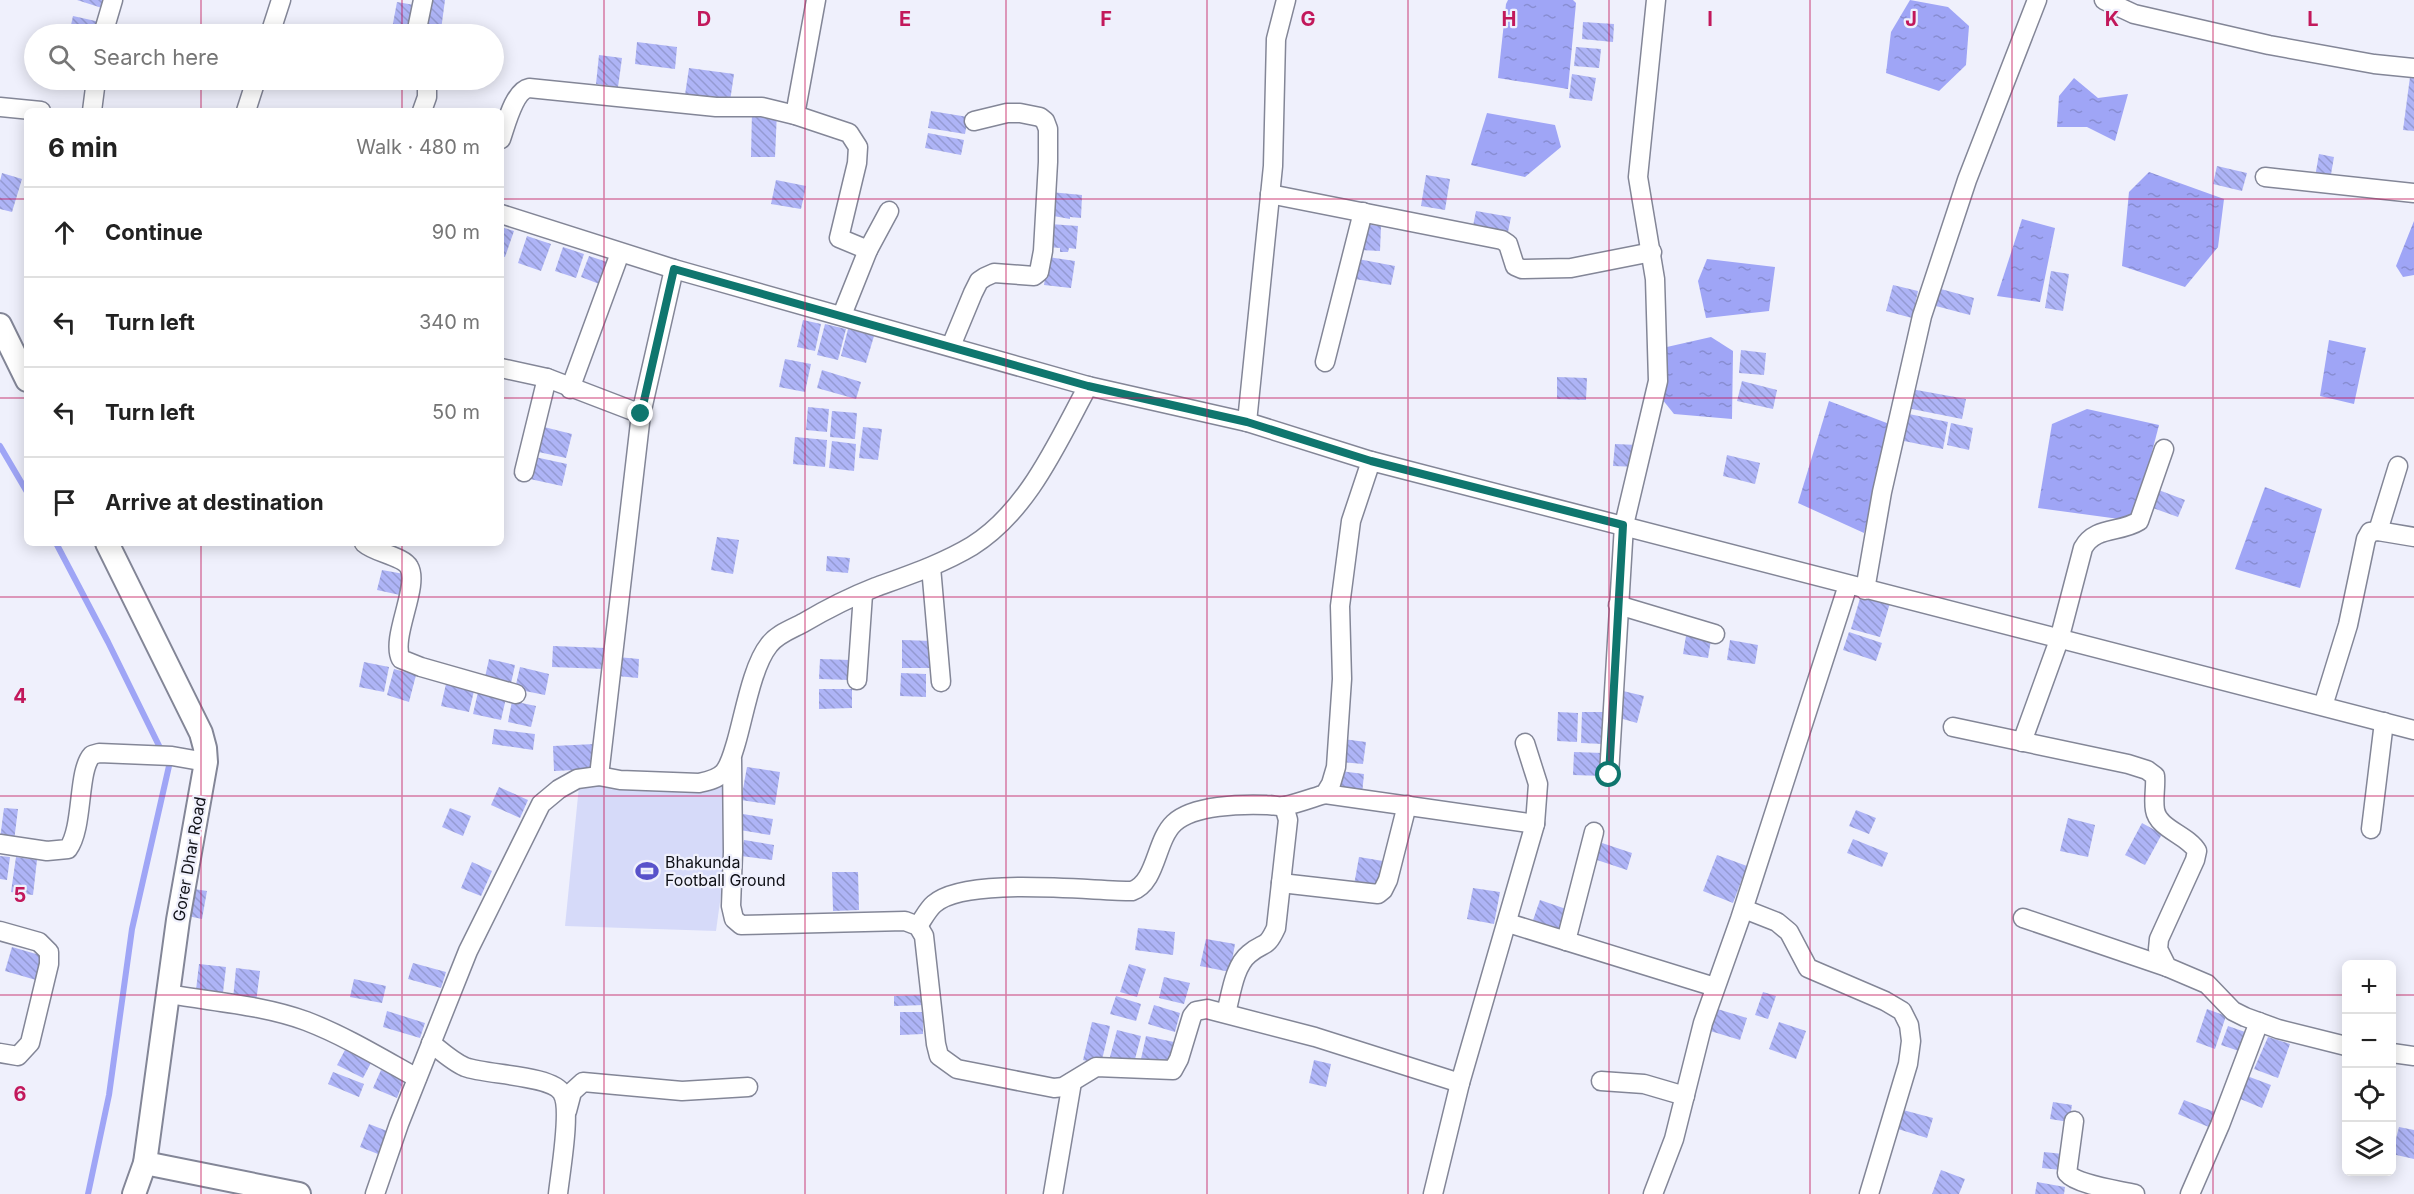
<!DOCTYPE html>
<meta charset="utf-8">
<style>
:root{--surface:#fff;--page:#f2f2f2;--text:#222;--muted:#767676;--line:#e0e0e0}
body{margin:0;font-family:Inter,sans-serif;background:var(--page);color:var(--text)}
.controls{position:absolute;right:18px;bottom:18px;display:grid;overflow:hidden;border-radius:9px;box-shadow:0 3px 15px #0003}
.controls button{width:54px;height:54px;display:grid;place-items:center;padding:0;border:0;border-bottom:2px solid var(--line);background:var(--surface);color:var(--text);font:30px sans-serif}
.stop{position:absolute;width:18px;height:18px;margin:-14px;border:4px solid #0f766e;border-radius:50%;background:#fff}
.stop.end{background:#0f766e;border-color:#fff;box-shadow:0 2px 6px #0008}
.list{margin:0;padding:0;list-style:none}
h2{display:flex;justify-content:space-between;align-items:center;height:78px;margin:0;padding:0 24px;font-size:26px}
h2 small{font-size:20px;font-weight:400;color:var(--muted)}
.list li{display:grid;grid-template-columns:39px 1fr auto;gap:18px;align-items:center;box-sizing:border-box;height:90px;padding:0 24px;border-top:2px solid var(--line)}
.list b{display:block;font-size:22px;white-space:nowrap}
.list em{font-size:20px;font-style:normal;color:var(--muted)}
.icon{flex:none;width:33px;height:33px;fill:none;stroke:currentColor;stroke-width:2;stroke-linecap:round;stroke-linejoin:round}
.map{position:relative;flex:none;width:2414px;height:1194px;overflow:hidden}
.search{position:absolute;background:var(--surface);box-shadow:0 3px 15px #0003;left:24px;top:24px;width:480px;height:66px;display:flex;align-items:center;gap:15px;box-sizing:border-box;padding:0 21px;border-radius:33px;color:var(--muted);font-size:22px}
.panel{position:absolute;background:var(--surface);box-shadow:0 3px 15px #0003;left:24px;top:108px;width:480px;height:438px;border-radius:9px}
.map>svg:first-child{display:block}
.pitch{fill:#d6daf9}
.water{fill:url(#water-ripples)}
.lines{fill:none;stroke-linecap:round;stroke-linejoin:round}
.stream{stroke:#9fa5f6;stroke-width:6}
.building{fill:url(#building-back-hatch)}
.minor-casing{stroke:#838697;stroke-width:21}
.tertiary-casing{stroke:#838697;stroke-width:26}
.minor{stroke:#fff;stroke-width:18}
.tertiary{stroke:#fff;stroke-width:22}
.route{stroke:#0f766e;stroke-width:8}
.grid{fill:none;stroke:#c2185b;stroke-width:1.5;stroke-opacity:0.55}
.labels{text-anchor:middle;stroke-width:4.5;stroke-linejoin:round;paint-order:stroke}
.street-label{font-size:16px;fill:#0f1016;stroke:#eff0fc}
.poi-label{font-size:16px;fill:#0f1016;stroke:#eff0fc;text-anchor:start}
.grid-label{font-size:20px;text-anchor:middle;font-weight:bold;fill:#c2185b;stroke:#eff0fc;stroke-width:4.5;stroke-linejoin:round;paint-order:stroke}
</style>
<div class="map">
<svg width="2414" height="1194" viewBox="0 0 2414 1194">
<defs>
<pattern id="water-ripples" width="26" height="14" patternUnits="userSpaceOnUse" patternTransform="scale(1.5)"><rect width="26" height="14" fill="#9fa5f6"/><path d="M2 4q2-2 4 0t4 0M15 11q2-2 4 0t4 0" fill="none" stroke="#888dd2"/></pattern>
<pattern id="building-back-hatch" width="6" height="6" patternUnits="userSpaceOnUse" patternTransform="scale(1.5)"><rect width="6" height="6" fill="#aeb4f6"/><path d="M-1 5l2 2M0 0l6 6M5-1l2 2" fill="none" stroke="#949ad2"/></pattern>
</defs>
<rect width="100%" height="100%" fill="#eff0fc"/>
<path class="pitch" d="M719,778L723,785L727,851L716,931L565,926L579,786Z"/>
<g class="water">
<path d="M1508,0H1573L1576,3L1568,89L1498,78L1506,4Z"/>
<path d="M1910,0L1948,7L1969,26L1966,65L1939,91L1886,73L1891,32Z"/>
<path d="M2074,78L2098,98L2128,94L2115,141L2087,127H2057L2059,96Z"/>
<path d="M1487,113L1555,125L1561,147L1525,177L1471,165Z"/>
<path d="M2149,172L2224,199L2218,247L2185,287L2122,266L2129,192Z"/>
<path d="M2022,219L2055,228L2040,302L1997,296Z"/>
<path d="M2414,221V275L2403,277L2396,266Z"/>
<path d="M1707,259L1775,267L1769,311L1706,318L1698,281Z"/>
<path d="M1711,337L1733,351L1732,419L1674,414L1654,389L1658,349Z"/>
<path d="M2329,340L2366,348L2354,404L2320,396Z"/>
<path d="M1829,401L1892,425L1864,533L1798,503Z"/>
<path d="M2087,409L2159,425L2134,521L2038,508L2052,424Z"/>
<path d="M2265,487L2322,509L2300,588L2235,569Z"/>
</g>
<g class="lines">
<g class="stream">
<path d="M0,446L27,492"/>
<path d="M56,543L108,642L169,766L132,929L109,1095L88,1194"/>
</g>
</g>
<g class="building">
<path d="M77,0H105L102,8Z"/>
<path d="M425,0H445L441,30L422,28Z"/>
<path d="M397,2L420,6L416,34H391Z"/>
<path d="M73,16L100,22L97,34H69Z"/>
<path d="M1583,22L1614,24L1613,42L1582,39Z"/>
<path d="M637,42L677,47L675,69L635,64Z"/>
<path d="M1576,47L1601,49L1599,68L1574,66Z"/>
<path d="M599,55L622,58L618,87L596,84Z"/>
<path d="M689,68L734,74L730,101L685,95Z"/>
<path d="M1572,74L1596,78L1592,101L1569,98Z"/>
<path d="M2410,77L2414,78V131L2403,130Z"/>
<path d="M752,111L777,112L775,157H751Z"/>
<path d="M931,111L968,117L965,134L928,128Z"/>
<path d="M928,133L964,140L961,155L925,148Z"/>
<path d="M2319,154L2334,157L2330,180L2315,177Z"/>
<path d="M2217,166L2247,173L2242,191L2213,184Z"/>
<path d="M2,173L22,179L12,212L0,209V181Z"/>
<path d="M1426,175L1450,179L1445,210L1421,206Z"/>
<path d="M776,180L806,186L801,209L771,204Z"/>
<path d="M1050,192L1082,195L1081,218L1070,217V219L1048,215Z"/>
<path d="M1476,211L1511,217L1508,232L1473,226Z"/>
<path d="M1050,224L1078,226L1076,249L1069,248L1068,252H1060V248L1048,247Z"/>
<path d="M1362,224L1381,226L1380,251L1360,250Z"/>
<path d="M501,227L514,231L505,257L501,256Z"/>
<path d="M527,236L551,244L541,271L518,263Z"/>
<path d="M563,247L584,254L576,278L555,271Z"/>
<path d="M589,256L610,263L602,285L581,277Z"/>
<path d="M1048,257L1075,261L1071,288L1044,285Z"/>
<path d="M1358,259L1395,266L1391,285L1355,279Z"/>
<path d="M2051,271L2069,274L2063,311L2045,308Z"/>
<path d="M1893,285L1918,291L1912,318L1886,311Z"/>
<path d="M1937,288L1974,298L1970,315L1932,305Z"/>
<path d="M803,320L821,324L815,351L797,347Z"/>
<path d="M825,324L846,329L838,360L817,355Z"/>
<path d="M848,329L874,336L866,363L841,356Z"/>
<path d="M1741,350L1766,353L1764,375L1739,373Z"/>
<path d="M785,359L811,364L805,392L779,387Z"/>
<path d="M822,370L861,382L856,399L817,388Z"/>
<path d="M1557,377L1587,378L1586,400L1557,399Z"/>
<path d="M1742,381L1777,390L1773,409L1737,401Z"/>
<path d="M1911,389L1966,399L1962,419L1907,408Z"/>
<path d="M808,407L829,409L827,432L806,430Z"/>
<path d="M832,411L857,413L855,439L830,437Z"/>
<path d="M1909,414L1948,422L1943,449L1904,441Z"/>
<path d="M1951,423L1973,428L1969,450L1947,445Z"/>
<path d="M540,426L572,434L566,458L534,451Z"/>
<path d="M863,427L882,429L878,460L859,458Z"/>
<path d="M795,437L827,440L825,467L793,464Z"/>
<path d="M832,441L856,444L854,471L829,468Z"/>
<path d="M1615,444L1638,445L1637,467L1613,466Z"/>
<path d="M1727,455L1760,463L1755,484L1723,476Z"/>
<path d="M535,457L567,464L562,486L530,479Z"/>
<path d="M2156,489L2185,500L2178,517L2150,507Z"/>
<path d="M717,537L739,540L733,574L711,570Z"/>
<path d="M827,556L850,558L848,573L826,571Z"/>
<path d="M382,570L404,574L400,595L377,590Z"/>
<path d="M1861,595L1890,603L1880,637L1851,629Z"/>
<path d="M1849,632L1882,643L1876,661L1843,650Z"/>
<path d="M1686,636L1711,640L1708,658L1683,654Z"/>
<path d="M902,640L933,641V668H902Z"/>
<path d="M1730,640L1758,645L1755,664L1727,660Z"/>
<path d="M553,646L605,648L604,669L552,667Z"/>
<path d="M618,657L639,659L638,678L617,676Z"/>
<path d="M489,659L515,665L510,688L484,682Z"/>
<path d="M820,659L850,660V680L819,679Z"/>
<path d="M364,662L389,667L384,692L359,687Z"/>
<path d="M520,667L549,674L545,695L515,689Z"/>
<path d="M394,669L416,675L409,702L387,695Z"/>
<path d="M901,673L926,674V697L900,696Z"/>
<path d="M446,684L474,691L469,712L441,706Z"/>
<path d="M819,689H852V708L819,709Z"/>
<path d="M1623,691L1644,696L1637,723L1616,717Z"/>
<path d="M478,692L506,698L501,720L473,714Z"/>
<path d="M512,701L536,706L531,727L508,722Z"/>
<path d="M1558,712L1578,713L1577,742L1557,741Z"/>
<path d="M1582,712H1603V744L1581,743Z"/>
<path d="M494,729L535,734L533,750L492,744Z"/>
<path d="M1343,739L1366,742L1363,764L1341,762Z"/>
<path d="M595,744L597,769L554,771L553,746Z"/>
<path d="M1574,752L1603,753V776L1573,775Z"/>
<path d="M747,767L780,772L775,805L741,800Z"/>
<path d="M1340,771L1364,774L1362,794L1337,791Z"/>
<path d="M499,787L528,800L520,818L491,805Z"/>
<path d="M4,808L18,809L14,841L0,839Z"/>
<path d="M450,808L471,816L463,836L442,827Z"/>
<path d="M1856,810L1876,818L1869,834L1849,826Z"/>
<path d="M743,814L773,819L770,835L740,830Z"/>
<path d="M2068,818L2095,825L2088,857L2060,851Z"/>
<path d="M2142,823L2162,834L2145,865L2125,855Z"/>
<path d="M1853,839L1888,853L1882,867L1847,853Z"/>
<path d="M744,840L774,845L772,860L741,856Z"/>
<path d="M1596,841L1632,853L1627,870L1591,858Z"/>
<path d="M1717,855L1747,866L1733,903L1703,891Z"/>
<path d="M0,856L10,857L7,880L0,879Z"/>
<path d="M16,857L37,860L33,895L11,892Z"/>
<path d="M1359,857L1383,861L1379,889L1354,885Z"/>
<path d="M472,862L492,871L481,896L461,888Z"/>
<path d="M832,872H858L859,910L833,911Z"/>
<path d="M188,888L207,891L202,919L183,915Z"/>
<path d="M1473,888L1500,892L1494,924L1467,919Z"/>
<path d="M1540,900L1566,909L1559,932L1532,923Z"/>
<path d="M1138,928L1175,932L1173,955L1135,950Z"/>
<path d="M1206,939L1235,944L1230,972L1200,966Z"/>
<path d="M12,947L43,956L36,980L5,971Z"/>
<path d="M413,963L446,972L441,988L408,979Z"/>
<path d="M199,964L226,967L222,1001L195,999Z"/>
<path d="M1129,964L1146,969L1137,997L1120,992Z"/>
<path d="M236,968L260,971L256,1002L233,999Z"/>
<path d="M1164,977L1190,983L1184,1004L1159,998Z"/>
<path d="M354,979L386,986L382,1003L350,997Z"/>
<path d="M1763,992L1776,996L1768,1019L1755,1015Z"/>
<path d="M925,995V1005L894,1006V996Z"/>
<path d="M1116,996L1141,1004L1136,1021L1110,1014Z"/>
<path d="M1154,1005L1180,1013L1175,1032L1148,1024Z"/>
<path d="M1714,1008L1747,1018L1740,1040L1707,1030Z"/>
<path d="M2207,1009L2226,1016L2215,1049L2196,1042Z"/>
<path d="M387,1011L425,1023L420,1038L383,1027Z"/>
<path d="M900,1012H923V1034L900,1035Z"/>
<path d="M1092,1022L1110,1026L1101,1064L1083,1060Z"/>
<path d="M1779,1022L1806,1031L1796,1059L1769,1049Z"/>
<path d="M2228,1026L2248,1033L2242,1052L2221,1045Z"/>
<path d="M1117,1030L1141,1036L1134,1063L1110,1057Z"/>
<path d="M1146,1036L1174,1042L1169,1066L1141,1059Z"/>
<path d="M2268,1037L2290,1044L2278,1078L2254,1069Z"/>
<path d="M345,1050L371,1063L363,1078L337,1065Z"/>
<path d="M1314,1060L1331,1064L1326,1087L1309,1083Z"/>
<path d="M381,1070L404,1080L397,1098L373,1088Z"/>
<path d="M333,1072L364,1084L359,1097L328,1084Z"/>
<path d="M2247,1076L2271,1085L2262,1108L2238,1098Z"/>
<path d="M2184,1100L2217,1113L2211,1128L2178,1114Z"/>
<path d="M2053,1102L2072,1105L2069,1122L2050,1119Z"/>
<path d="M1903,1110L1933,1118L1927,1138L1898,1129Z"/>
<path d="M369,1124L387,1131L378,1154L360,1147Z"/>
<path d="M2399,1127L2414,1130V1159L2392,1154Z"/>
<path d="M2044,1152L2063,1154L2061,1170L2042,1168Z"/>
<path d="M1941,1170L1965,1179L1959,1194H1932Z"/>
<path d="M2037,1182L2065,1187L2064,1194H2035Z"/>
</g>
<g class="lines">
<g class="minor-casing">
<g id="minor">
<path d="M2104,0L2134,14L2269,45L2374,64L2414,68"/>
<path d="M103,34L113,0"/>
<path d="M270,34L281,0"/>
<path d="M416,34L423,0"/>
<path d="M0,107L41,111"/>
<path d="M92,111L96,80"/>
<path d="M246,111L256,80"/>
<path d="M422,111L427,97V80"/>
<path d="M795,115L816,0"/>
<path d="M501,139C506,125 514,91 529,88L716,107H762L795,115L849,133L858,147L857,163L839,238L868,250L842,315"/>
<path d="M2265,177L2414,193"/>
<path d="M1270,194L1502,240L1508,244L1515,266L1522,269L1571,268L1652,252"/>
<path d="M501,214L674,269L1088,386L1247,422L1371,461L2414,730"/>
<path d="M868,250L889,211"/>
<path d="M951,346L973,293L979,281L985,277L994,273L1034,276L1039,272L1043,251L1048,162V129L1045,121L1040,117L1020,113H1007L974,121"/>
<path d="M1325,362L1363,212"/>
<path d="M501,368L547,378L641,414"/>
<path d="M570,389L620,253"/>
<path d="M1247,422L1273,166L1276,39L1286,0"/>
<path d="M524,472L547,378"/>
<path d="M2378,531L2398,466"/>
<path d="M364,543C375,553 403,556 409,567C420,586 390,638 401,659L421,667L516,694"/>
<path d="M931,567L941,682"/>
<path d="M1865,590L1882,492L1922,316L1967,180L2037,0"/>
<path d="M1618,605L1715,634"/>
<path d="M857,680L863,594"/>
<path d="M2323,706L2348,625L2366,539L2370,532L2378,531L2414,537"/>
<path d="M1953,727L2128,764L2147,770L2155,776C2156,787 2153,799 2155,810C2158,829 2188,835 2197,851L2195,860L2159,939L2158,949L2167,967L2207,984L2233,1011L2245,1017L2278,1029L2346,1046"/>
<path d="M2022,742L2059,640L2083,548C2095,526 2120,533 2139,521L2164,449"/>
<path d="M732,759L733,852L731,906L734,919L741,925L905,921L918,926L924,936L936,1044L939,1056L957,1069L1054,1088L1063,1087L1096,1067L1173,1070L1179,1059L1192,1016L1196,1011L1207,1009L1315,1037L1460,1083"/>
<path d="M1609,775L1624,525L1658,381L1655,279L1638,177L1656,0"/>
<path d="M599,776L641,414L674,269"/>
<path d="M1325,794L1535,824"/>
<path d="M2371,829L2384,722"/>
<path d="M0,844L47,851L68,849C84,827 77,771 92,755L99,753L172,756L206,762"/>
<path d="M1281,883L1378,894L1383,890L1388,880L1407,805"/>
<path d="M1744,909L1777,922L1789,932L1808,968L1885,1001L1902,1011L1909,1025L1911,1041L1908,1064L1869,1194"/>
<path d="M2023,918L2167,967"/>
<path d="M1508,923L1715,987"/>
<path d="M918,926C923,919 928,909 934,904C965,876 1089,891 1132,891C1157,882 1155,841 1174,823C1193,805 1242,804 1267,805C1273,805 1280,807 1285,806C1299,803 1312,798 1325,794L1331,784L1336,767L1342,679L1340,606L1351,521L1371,461"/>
<path d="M0,931L39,942L49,952V964L30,1043L18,1056L0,1053"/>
<path d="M1566,941L1594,832"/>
<path d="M169,994C214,1002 262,1005 306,1021C345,1036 381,1058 417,1078"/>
<path d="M1226,1013C1231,995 1234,966 1249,954C1264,941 1266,950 1276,928L1288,820L1284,806"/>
<path d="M431,1043C441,1051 453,1062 465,1067C486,1075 552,1075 562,1093C572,1108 560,1174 558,1194"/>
<path d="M2392,1053L2414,1056"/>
<path d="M1601,1081L1644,1084L1685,1096"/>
<path d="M567,1111L572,1092L583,1082L682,1091L748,1087"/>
<path d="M2074,1121L2067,1173C2077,1185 2119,1190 2135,1194"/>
<path d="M375,1194L399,1124L468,951L541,804L559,789L577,779L599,776L620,780L699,783C708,781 718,779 724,772C730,765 733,753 736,743C744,716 752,666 769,645C777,634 792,629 803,623C825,610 853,596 876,587C909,575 942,564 972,546C1028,511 1057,443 1088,386"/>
<path d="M1053,1194L1072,1082"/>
<path d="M1433,1194L1460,1083L1535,824L1538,784L1525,743"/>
<path d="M1653,1194L1674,1139L1703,1023L1740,919L1848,585"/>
<path d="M2190,1194L2220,1125L2259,1022"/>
</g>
</g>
<g class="tertiary-casing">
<g id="tertiary">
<path d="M0,325L27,380"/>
<path d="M107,543L201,733L205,748L206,762L178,920L145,1163L134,1194"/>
<path d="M145,1163L299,1194"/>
</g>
</g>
<use href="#minor" class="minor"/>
<use href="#tertiary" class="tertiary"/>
</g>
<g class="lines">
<path class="route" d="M641,414L674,269L1088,386L1247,422L1371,461L1623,525L1609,775"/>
</g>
<path class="grid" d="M201,0V34M402,0V34M604,0V1194M805,0V1194M1006,0V1194M1207,0V1194M1408,0V1194M1609,0V1194M1810,0V1194M2012,0V1194M2213,0V1194M201,80V111M402,80V111M0,199H27M501,199H2414M0,398H27M501,398H2414M201,543V1194M402,543V1194M0,597H2414M0,796H2414M0,995H2346M2392,995H2414"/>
<defs>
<g id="stadium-bare" transform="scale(1.8)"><path d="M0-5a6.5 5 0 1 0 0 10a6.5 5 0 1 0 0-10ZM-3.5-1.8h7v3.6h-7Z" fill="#5852ca" stroke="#eff0fc" stroke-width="2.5" paint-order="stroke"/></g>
</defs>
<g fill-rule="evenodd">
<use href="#stadium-bare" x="647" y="871"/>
</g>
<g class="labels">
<g class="street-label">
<text transform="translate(189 859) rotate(-80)" y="6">Gorer Dhar Road</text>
</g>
<g class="poi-label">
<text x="665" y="868">Bhakunda<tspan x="665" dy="18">Football Ground</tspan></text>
</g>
</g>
<g class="grid-label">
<text x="704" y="26">D</text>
<text x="905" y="26">E</text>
<text x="1106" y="26">F</text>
<text x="1308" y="26">G</text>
<text x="1509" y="26">H</text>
<text x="1710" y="26">I</text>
<text x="1911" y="26">J</text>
<text x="2112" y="26">K</text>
<text x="2313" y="26">L</text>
<text x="20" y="703">4</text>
<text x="20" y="902">5</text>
<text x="20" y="1101">6</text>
</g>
</svg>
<div class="controls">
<button>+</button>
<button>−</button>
<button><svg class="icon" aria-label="locate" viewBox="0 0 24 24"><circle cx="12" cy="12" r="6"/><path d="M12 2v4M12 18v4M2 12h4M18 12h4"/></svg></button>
<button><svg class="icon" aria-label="layers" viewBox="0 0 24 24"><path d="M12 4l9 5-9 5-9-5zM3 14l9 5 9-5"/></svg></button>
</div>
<div class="stop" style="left:1609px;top:775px"></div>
<div class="stop end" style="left:641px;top:414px"></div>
<div class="search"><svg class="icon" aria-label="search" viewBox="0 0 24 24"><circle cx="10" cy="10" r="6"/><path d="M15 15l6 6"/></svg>Search here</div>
<section class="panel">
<h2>6 min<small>Walk · 480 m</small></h2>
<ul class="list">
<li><svg class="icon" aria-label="ahead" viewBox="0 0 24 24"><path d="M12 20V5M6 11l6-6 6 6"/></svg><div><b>Continue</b></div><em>90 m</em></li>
<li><svg class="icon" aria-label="left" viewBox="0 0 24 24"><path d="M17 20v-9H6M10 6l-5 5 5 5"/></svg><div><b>Turn left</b></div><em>340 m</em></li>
<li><svg class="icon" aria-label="left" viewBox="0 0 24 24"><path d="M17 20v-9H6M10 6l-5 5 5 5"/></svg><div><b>Turn left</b></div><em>50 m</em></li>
<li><svg class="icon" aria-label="arrive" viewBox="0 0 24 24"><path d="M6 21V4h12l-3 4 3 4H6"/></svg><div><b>Arrive at destination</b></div></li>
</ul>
</section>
</div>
